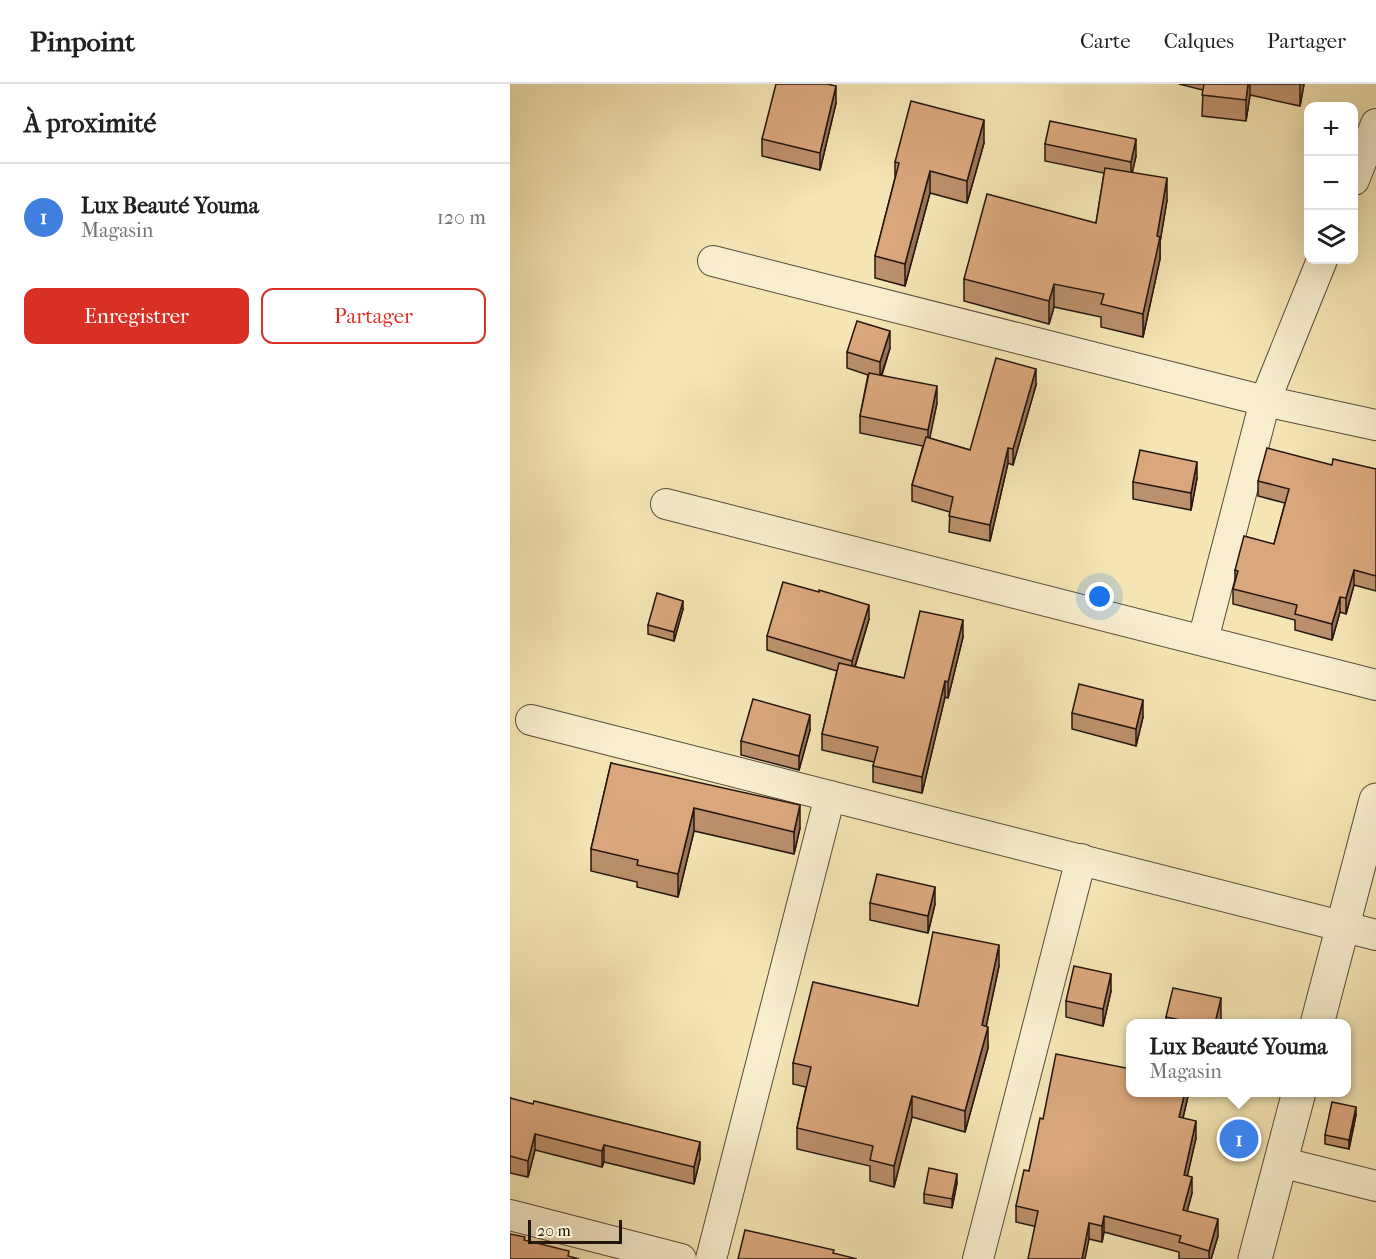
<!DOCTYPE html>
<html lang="fr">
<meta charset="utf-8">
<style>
:root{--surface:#fff;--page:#f2f2f2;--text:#202124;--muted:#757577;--line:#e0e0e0;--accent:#d93025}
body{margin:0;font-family:"IM FELL French Canon",serif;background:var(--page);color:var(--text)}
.controls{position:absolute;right:18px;top:18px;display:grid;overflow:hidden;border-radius:12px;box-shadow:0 6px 24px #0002}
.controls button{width:54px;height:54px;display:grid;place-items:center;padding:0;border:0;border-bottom:2px solid var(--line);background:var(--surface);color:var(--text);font:30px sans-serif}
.scale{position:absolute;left:18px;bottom:15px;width:94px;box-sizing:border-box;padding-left:6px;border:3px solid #24150f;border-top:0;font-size:16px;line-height:21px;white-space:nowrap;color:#24150f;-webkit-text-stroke:4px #f8eece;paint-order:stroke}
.you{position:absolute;left:590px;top:513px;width:21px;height:21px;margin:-15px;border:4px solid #fff;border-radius:50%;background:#1a73e8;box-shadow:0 0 0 9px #1a73e833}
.badge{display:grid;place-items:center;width:39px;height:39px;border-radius:50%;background:var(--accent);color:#fff;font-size:20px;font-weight:700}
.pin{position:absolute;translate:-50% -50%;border:3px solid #fff;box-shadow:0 2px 6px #0006}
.popup{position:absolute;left:616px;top:935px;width:225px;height:78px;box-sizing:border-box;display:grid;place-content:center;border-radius:12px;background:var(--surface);filter:drop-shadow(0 2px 4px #0005);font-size:20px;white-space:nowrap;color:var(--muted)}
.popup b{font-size:22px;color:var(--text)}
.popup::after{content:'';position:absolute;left:50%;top:100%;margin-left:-12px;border:12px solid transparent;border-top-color:var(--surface)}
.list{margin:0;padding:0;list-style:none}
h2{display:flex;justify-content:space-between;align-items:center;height:78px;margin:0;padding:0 24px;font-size:26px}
h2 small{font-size:20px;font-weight:400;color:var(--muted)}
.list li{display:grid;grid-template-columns:39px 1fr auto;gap:18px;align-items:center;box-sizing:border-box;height:108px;padding:0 24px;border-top:2px solid var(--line)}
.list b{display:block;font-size:22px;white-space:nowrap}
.list p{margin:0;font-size:20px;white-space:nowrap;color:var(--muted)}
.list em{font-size:20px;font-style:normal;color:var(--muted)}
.actions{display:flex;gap:12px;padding:18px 24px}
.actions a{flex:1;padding:14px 0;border:2px solid var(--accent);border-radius:12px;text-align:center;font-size:21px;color:var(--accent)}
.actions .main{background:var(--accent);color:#fff}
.icon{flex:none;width:33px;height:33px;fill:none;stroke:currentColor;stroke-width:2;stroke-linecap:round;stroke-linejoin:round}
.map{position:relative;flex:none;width:866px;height:1175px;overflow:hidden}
header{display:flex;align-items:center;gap:36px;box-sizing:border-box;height:84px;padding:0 30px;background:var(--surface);border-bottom:2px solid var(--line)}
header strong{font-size:28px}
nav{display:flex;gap:33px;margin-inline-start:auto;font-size:21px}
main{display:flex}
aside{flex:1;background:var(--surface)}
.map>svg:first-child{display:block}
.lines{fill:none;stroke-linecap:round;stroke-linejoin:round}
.minor-casing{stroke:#584938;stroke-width:32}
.tertiary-casing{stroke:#584938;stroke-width:35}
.minor{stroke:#f8eece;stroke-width:30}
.tertiary{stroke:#f8eece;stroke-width:33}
.wall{fill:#bb906c;stroke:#24150f;stroke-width:1.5}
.shaded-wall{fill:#997558;stroke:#24150f;stroke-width:1.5}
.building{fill:#daa77d;stroke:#24150f;stroke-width:1.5}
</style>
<header>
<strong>Pinpoint</strong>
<nav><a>Carte</a><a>Calques</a><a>Partager</a></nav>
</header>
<main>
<aside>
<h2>À proximité<small></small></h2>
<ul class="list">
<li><span class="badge" style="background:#3f7fe0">1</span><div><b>Lux Beauté Youma</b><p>Magasin</p></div><em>120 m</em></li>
</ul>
<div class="actions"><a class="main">Enregistrer</a><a>Partager</a></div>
</aside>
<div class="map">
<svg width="866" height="1175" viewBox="0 0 866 1175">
<rect width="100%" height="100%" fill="#f5e5b4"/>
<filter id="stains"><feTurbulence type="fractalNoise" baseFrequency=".00333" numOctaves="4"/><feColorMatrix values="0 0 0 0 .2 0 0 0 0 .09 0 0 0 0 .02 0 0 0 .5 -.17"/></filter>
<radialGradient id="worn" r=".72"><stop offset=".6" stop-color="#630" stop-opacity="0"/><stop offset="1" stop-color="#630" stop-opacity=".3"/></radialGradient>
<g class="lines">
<g class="minor-casing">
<g id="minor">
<path d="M844,96L866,40"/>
<path d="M203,177L755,317L866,341"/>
<path d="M156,420L866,601"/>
<path d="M693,556L755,317L812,176"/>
<path d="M21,636L866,851"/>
<path d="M770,1078L866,1102"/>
<path d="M0,1131L171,1175"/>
<path d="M201,1175L320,712"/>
<path d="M468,1175L571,775"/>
</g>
</g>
<g class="tertiary-casing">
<g id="tertiary">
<path d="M807,940L866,716"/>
<path d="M745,1175L789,1008"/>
</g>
</g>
<use href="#minor" class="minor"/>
<use href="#tertiary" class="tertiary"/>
</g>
<g class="wall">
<path d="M669,0H794L790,22L740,11L736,37L692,32L693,6Z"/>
<path d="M326,19L310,86L252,72V55Z"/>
<path d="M474,59L457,119L420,109L395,202L365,194V172L385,94V78Z"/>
<path d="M535,60L626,72L622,88L657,116L650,158V175L633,253L591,243V233L544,223L539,240L454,217V195L586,139L594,89L535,77Z"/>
<path d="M380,264L372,291L427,319L419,354L460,366L526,301L503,381L498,379L480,457L439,448L440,428L402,417V401L413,362L350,349V332L358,291L337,284V268Z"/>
<path d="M822,381L866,385V507L844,501L836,530L830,528L822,556L785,546V536L723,520V505L725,498V486L764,460L775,419L748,412V397Z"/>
<path d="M687,394L681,426L623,415V398Z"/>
<path d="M173,525L164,557L138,550V541Z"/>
<path d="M359,535L345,583L394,594L453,553L438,614L435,613L412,709L363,698V682L364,678L312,666V650L327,587L257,566V552Z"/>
<path d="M562,629L633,633L626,662L562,645Z"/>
<path d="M300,646L289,686L231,671V657Z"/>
<path d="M101,679L290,744L284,770L184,747L168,813L127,803V798L81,787V765Z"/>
<path d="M360,819L425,820L418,849L360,836Z"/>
<path d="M489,882L476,943L478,964L455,1048L402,1033L384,1103L360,1097V1082L287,1065V1044L296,1003L283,1000V979L408,922Z"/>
<path d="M601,907L593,942L556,933V917Z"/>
<path d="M656,933L711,939H656Z"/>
<path d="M679,1008L673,1034L686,1054L677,1092L682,1109L677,1127L708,1152L701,1175H669V1168L594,1148L592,1158L506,1138V1122L519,1087L533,1035Z"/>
<path d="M0,1014L190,1075L184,1100L94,1078L92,1083L25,1066L18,1093L0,1089Z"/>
<path d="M846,1031L839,1065L815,1060V1051Z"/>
<path d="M447,1099L442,1124L414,1119V1110Z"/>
</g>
<g class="shaded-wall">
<path d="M738,0H740V11L736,37V16Z"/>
<path d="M790,0H794L790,22Z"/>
<path d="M326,2V19L310,86V69Z"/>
<path d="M474,36V59L457,119V97Z"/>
<path d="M626,55V72L621,95V78Z"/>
<path d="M420,87V109L395,202V180Z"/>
<path d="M657,94V116L650,158V175L633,253V230L647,152Z"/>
<path d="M544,200V223L539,240V217Z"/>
<path d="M380,247V264L370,295V278Z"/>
<path d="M526,285V301L503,381V365Z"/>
<path d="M427,302V319L418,363V346Z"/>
<path d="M498,364V379L480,457V441Z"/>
<path d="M687,378V394L681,426V409Z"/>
<path d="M844,486V501L836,530V514Z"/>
<path d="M830,513V528L822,556V540Z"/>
<path d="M173,517V525L164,557V548Z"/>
<path d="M359,521V535L342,592V577Z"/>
<path d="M453,536V553L438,614V598Z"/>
<path d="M435,597V613L412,709V693Z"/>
<path d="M633,616V633L626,662V645Z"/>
<path d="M300,631V646L289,686V672Z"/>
<path d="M290,721V744L284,770V748Z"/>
<path d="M184,724V747L168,813V790Z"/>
<path d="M425,803V820L418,849V832Z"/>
<path d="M489,861V882L472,962V941Z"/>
<path d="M601,890V907L593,942V925Z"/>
<path d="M711,914V939H705Z"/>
<path d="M478,943V964L455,1048V1027Z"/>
<path d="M675,1008H679L669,1050V1033Z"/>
<path d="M402,1012V1033L384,1103V1082Z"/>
<path d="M846,1023V1031L839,1065V1056Z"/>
<path d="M686,1037V1054L674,1107V1091Z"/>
<path d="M25,1050V1066L18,1093V1077Z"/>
<path d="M190,1058V1075L184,1100V1083Z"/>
<path d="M94,1061V1078L92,1083V1067Z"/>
<path d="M447,1090V1099L442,1124V1115Z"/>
<path d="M682,1093V1109L673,1143V1126Z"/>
<path d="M594,1132V1148L592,1158V1142Z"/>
<path d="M708,1135V1152L701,1175H699V1167Z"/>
<path d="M579,1139V1155L575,1175H572Z"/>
</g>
<g class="building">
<path d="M266,0H317L326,2L310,69L252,55Z"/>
<path d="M694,0H738L736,16L692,11Z"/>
<path d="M401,17L474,36L457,97L420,87L395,180L365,172L389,79L385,78Z"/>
<path d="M540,37L626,55L621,78L535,60Z"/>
<path d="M595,84L657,94L647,152L650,153L633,230L591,220L594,210L544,200L539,217L454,195L477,110L586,139Z"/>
<path d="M347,237L380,247L370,278L337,268Z"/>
<path d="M486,274L526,285L503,365L498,364L480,441L439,432L443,413L402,401L416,353L460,366Z"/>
<path d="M359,289L427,302L418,346L350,332Z"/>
<path d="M757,364L822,381L823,375L866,385V492L844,486L836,514L830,513L822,540L785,530L787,521L723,505L728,487L725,486L734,452L764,460L779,405L748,397Z"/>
<path d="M630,366L687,378L681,409L623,398Z"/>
<path d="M273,498L309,508V506L359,521L342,577L257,552Z"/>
<path d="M147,509L173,517L164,548L138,541Z"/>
<path d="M410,527L453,536L438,598L435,597L412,693L363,682L368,663L312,650L329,579L394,594Z"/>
<path d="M569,600L633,616L626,645L562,629Z"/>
<path d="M243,615L300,631L289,672L231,657Z"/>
<path d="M101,679L290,721L284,748L184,724L168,790L127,781L128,776L81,765Z"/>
<path d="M367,790L425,803L418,832L360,819Z"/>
<path d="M423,848L489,861L472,941L478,943L455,1027L402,1012L384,1082L360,1076L363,1062L287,1044L301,983L283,979L303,898L408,922Z"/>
<path d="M564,882L601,890L593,925L556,917Z"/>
<path d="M663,904L711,914L705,939H685L656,933Z"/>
<path d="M546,970L621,985V1008H675L669,1033L686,1037L674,1091L682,1093L673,1126L708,1135L699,1167L669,1158L671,1152L594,1132L592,1142L579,1139L572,1175H518L528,1127L506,1122L514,1086L519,1087L530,1034L533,1035Z"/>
<path d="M0,1014L23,1020L24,1017L190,1058L184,1083L94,1061L92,1067L25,1050L18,1077L0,1072Z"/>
<path d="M822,1018L846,1023L839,1056L815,1051Z"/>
<path d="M419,1084L447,1090L442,1115L414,1110Z"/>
<path d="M235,1146L324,1166L323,1169L347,1175H228Z"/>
<path d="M0,1150L15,1153L14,1156L59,1167L58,1172L69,1175H0Z"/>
</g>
<rect width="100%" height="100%" filter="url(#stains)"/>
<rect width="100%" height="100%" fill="url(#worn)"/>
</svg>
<div class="controls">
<button>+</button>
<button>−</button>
<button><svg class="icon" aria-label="layers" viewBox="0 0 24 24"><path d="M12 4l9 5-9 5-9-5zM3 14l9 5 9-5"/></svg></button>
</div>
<div class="scale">20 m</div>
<div class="you"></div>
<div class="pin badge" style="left:729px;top:1055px;background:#3f7fe0">1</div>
<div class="popup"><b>Lux Beauté Youma</b>Magasin</div>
</div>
</main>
